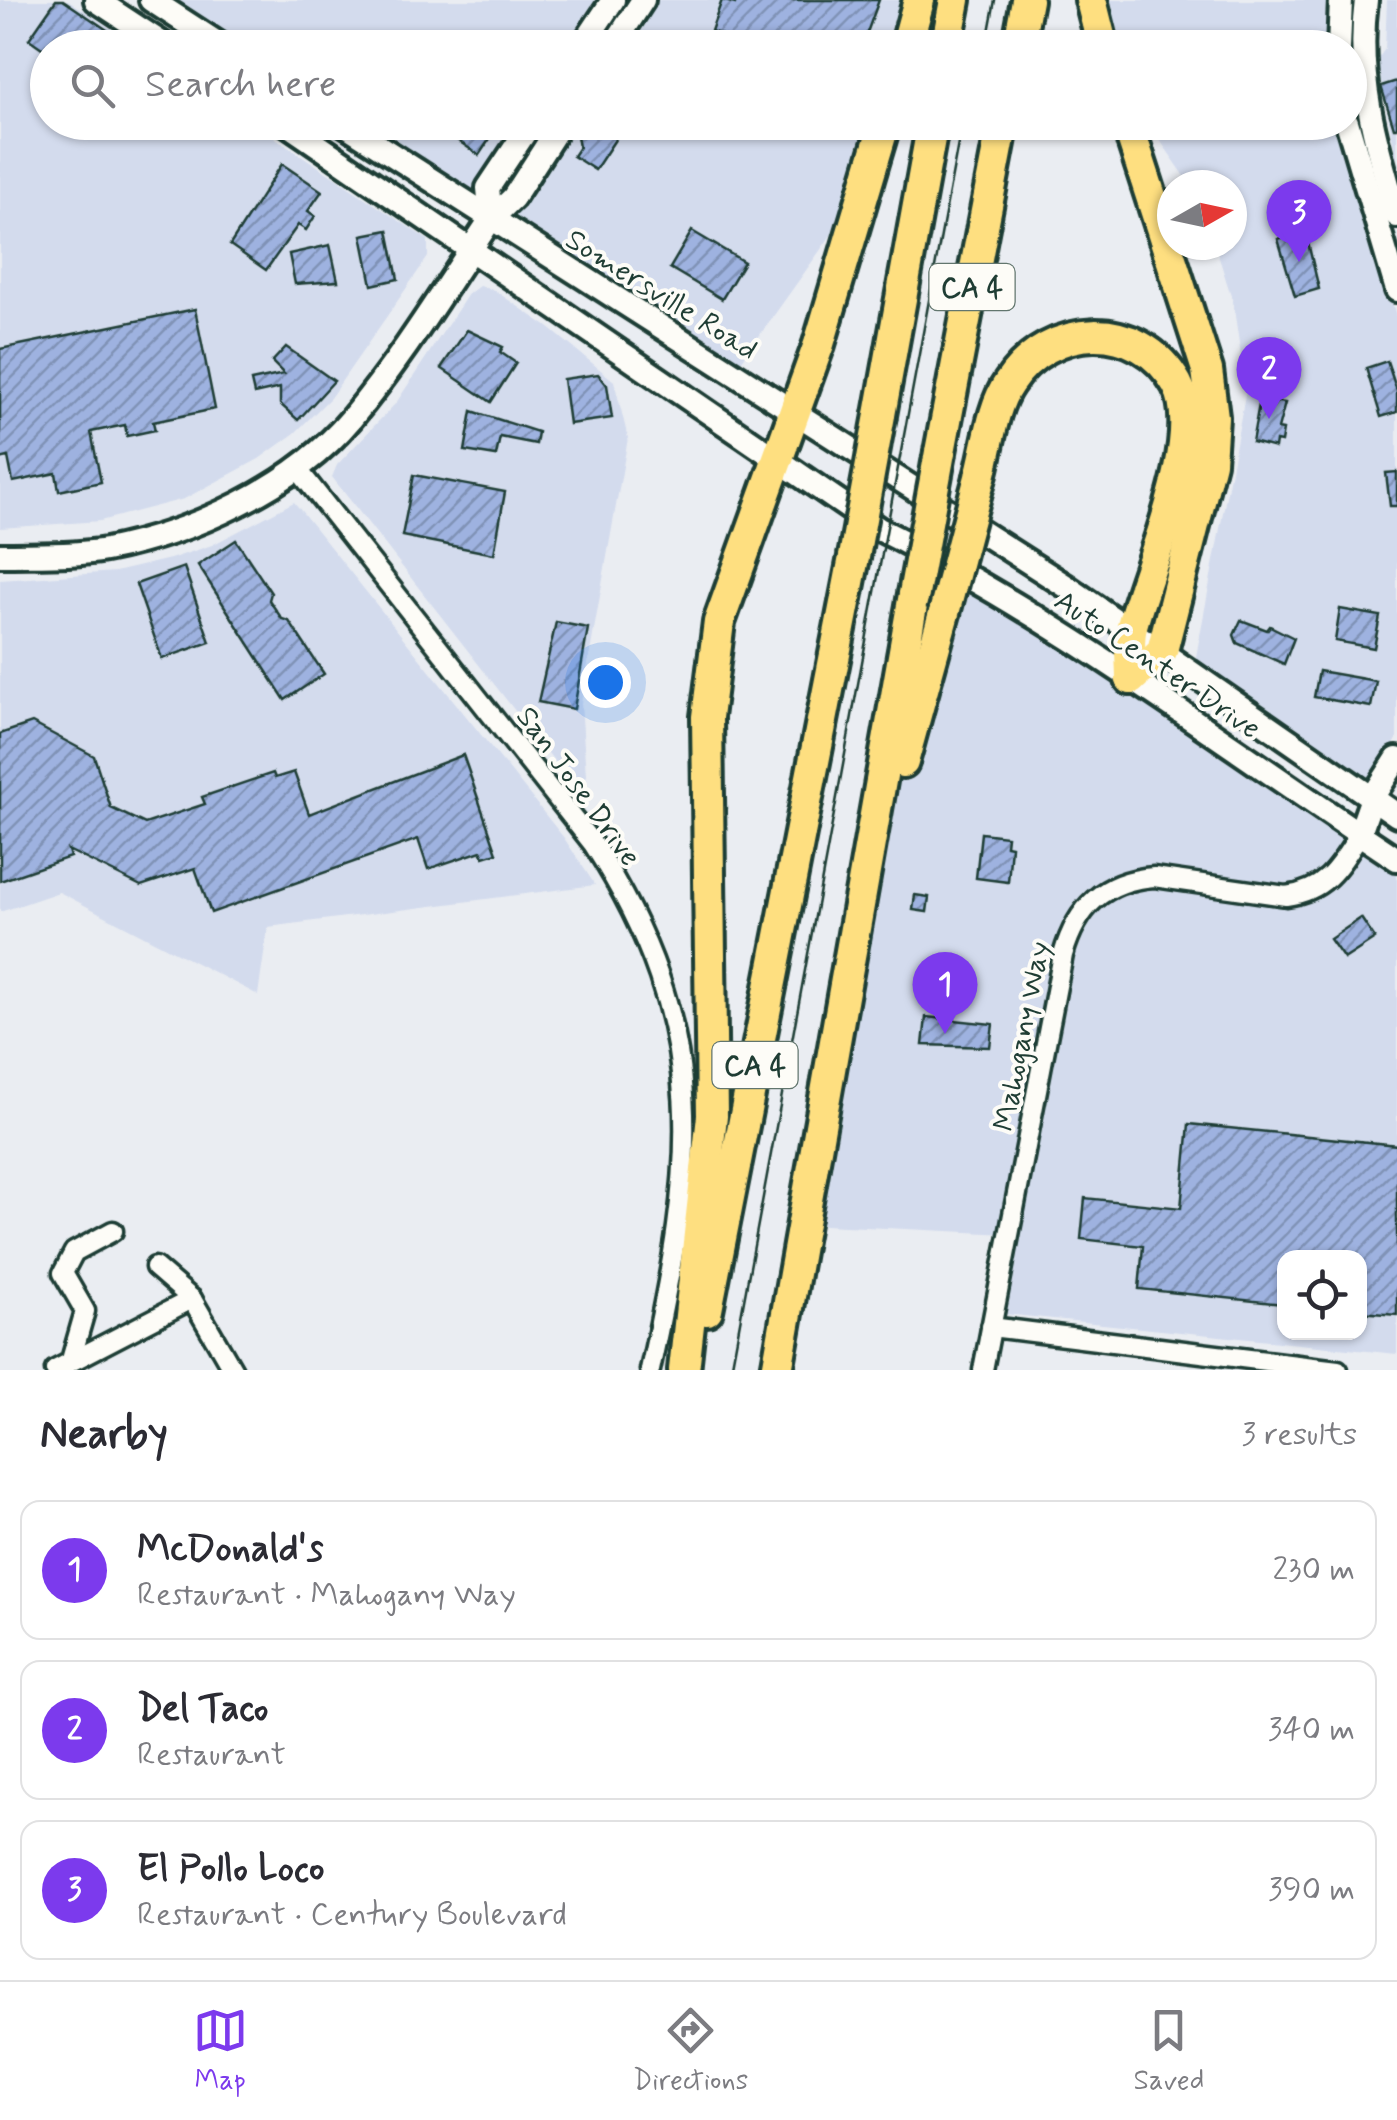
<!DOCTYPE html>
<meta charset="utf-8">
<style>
:root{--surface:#fff;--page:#f7f7f7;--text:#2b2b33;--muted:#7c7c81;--line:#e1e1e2;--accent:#7c3aed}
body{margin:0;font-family:Mynerve,sans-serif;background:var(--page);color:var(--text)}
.controls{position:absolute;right:30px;bottom:30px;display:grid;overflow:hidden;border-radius:20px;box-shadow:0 2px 8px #0004}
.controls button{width:90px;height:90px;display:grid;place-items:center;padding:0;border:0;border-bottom:2px solid var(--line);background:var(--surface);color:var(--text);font:50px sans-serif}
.compass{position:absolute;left:1157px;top:170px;width:90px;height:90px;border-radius:50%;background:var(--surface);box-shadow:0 2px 8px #0004;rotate:81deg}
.you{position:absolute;left:605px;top:682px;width:35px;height:35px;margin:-25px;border:8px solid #fff;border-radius:50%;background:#1a73e8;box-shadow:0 0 0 15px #1a73e833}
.badge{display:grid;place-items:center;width:65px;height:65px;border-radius:50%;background:var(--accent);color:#fff;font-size:32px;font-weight:700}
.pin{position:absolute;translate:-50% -82px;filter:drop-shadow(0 2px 5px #0008)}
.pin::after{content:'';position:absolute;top:52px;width:35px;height:30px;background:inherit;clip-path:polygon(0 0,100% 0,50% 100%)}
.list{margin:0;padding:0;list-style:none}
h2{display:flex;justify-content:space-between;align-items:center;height:130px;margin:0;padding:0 40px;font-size:42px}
h2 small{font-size:32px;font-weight:400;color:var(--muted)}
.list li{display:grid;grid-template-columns:65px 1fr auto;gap:30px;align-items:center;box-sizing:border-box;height:140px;margin:0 20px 20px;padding:0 20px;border:2px solid var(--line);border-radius:20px}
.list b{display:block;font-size:38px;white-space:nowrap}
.list p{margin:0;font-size:32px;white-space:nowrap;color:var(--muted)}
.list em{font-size:32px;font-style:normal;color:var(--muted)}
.icon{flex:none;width:55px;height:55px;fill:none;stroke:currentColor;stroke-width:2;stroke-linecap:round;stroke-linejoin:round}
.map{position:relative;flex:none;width:1397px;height:1370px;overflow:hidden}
.search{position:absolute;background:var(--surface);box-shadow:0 2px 8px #0004;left:30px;right:30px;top:30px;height:110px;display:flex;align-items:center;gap:25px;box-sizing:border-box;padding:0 35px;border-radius:55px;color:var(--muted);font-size:38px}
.sheet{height:610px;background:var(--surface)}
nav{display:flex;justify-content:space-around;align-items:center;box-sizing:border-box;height:140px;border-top:2px solid var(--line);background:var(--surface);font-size:28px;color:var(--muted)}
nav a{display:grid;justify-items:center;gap:5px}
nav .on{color:var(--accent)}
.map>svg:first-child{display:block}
.built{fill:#d3dbed;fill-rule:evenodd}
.building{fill:url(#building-hatch);stroke:#1f3d34;stroke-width:2.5}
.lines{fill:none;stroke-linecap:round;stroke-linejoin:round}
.street-casing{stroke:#1f3d34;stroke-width:25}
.secondary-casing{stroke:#1f3d34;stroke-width:30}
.highway-casing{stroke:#1f3d34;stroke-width:38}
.street{stroke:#fdfcf7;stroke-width:18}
.secondary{stroke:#fdfcf7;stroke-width:22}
.highway{stroke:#fedf80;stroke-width:30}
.tram{stroke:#1f3d34;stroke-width:2.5}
.highway-bridge-casing{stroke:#1f3d34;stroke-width:38;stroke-linecap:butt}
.highway-bridge{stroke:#fedf80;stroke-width:30}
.labels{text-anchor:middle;stroke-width:8;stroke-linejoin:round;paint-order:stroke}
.shield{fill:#fdfcf7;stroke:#62766e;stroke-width:2.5}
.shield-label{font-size:28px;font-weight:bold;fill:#1f3d34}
.street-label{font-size:30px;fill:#1f3d34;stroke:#fdfcf7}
</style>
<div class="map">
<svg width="1397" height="1370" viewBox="0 0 1397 1370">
<defs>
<pattern id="building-hatch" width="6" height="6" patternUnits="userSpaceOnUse" patternTransform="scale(2.5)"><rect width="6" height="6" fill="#9eb2e0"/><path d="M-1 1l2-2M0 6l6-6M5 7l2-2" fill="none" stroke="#8092b6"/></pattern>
</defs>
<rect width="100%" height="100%" fill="#eaedf2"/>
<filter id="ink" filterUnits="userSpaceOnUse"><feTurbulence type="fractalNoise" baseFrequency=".01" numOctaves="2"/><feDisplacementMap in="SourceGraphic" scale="20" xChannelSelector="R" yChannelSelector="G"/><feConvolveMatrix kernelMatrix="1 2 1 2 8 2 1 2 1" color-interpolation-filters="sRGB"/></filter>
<g filter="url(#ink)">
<g class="built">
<path d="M0,0H68L139,47L48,48V122L253,123L428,240V257L330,398L295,433L259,459L184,499L100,521L0,528Z"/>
<path d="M151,0H613L581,48L225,47Z"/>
<path d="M648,0H909L896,47L617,48Z"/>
<path d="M1104,0H1334L1333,47H1114Z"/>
<path d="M1387,0H1397V162L1377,60L1385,49Z"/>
<path d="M341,123H532L488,188L491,219Z"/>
<path d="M569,123H876L849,210L737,367L509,215Z"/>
<path d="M1148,123H1344L1350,162L1397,319V739L1371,790L1195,662L1246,390L1233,302L1215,245H1232V185H1191Z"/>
<path d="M479,286L494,290L548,327L614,381L628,438L581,703L588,804L332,477L337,465L396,403L468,294Z"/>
<path d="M294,502L564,838L595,885L268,927L258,995L59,892L0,912V580L115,572L170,559L212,545Z"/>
<path d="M954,571L1397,859V1354L994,1313L1008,1234L804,1224L855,944ZM1284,1258H1360V1332H1284Z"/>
</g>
<g class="building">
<path d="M56,0H63L119,38L113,48H42L29,39Z"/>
<path d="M722,0L735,4L736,0H879L865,38L886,48H763L740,42L711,31Z"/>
<path d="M1397,81V128H1394L1381,86Z"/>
<path d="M460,122H476L493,134L479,155L451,136Z"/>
<path d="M586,122H614L630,133L618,135L595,170L573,156L579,147L577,136Z"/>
<path d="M282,164L322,191L308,211L315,216L306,230L298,225L266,270L230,245Z"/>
<path d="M388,230L398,279L372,285L362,235Z"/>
<path d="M1305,230L1319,289L1295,296L1278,239Z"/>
<path d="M692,231L744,262L722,299L670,268Z"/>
<path d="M330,245L338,281L295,284L289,254Z"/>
<path d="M195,309L215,409L153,422L155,430L127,436L125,425L91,432L101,482L59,491L56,473L13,482L8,457L0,459V349Z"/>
<path d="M467,330L503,347L500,352L516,363L491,402L441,368Z"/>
<path d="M286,347L334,381L298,420L280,404V388L254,394L251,381L284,374L272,362Z"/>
<path d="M1387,361L1397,391V412L1381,417L1366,368Z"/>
<path d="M598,374L607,385L612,418L569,424L563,379Z"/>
<path d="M1260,399L1285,403L1278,429L1283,430L1281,442L1276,441L1275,448L1252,442Z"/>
<path d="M472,411L538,432L536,444L500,437L496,456L465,451Z"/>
<path d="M1397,472V506H1390L1386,473Z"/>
<path d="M414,475L505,492L494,554L402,536Z"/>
<path d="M236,540L271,593L269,600L282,619L289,621L324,674L285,700L198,565Z"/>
<path d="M184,567L210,642L162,659L136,584Z"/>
<path d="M1340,609L1380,616L1374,648L1335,641Z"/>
<path d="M1241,620L1267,630L1270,626L1294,638L1284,664L1237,643L1234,635Z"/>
<path d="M556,622L588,628L574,709L538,702Z"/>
<path d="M1319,671L1376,681L1371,707L1314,697Z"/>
<path d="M32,723L94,756L111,808L145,824L205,804L202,797L273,773L275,778L294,772L309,814L463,755L497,853L484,857L481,851L428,869L418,839L211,913L195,868L141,886L68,850L70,857L0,881V734Z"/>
<path d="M981,833L1007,836L1006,845L1011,846L1008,882L976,878Z"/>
<path d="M915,895L929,897L927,912L913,910Z"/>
<path d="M1361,918L1375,939L1344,959L1330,939Z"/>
<path d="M926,1017L993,1024L990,1047L923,1045Z"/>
<path d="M1189,1124L1397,1145V1315L1360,1312V1258H1284V1304L1139,1289L1143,1246L1081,1239L1085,1198L1181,1208Z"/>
</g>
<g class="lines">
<g class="street-casing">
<g id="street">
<path d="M296,467L593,844C713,1031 695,1163 650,1370"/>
<path d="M155,1267L192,1299L233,1370"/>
<path d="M991,1327L1338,1370"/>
<path d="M71,1360L85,1311L63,1273L74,1252L113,1231"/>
<path d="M55,1370L192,1299"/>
<path d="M983,1370L1063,955C1077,907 1103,881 1154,877L1286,896C1326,891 1339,867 1359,835"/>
</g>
</g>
<g class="secondary-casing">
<g id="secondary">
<path d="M96,0L169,48"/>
<path d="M151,0L225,48"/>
<path d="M1366,0C1356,78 1375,141 1397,216"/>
<path d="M581,48L613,0"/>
<path d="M612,48L643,0"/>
<path d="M1339,48L1341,0"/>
<path d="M284,122L879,529C1062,620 1227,747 1397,859"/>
<path d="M341,122L1069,588L1397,815"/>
<path d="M1347,122L1397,290"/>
<path d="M491,219L488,188L532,122"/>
<path d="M0,555C35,554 72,556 106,550C192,533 294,487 351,419C403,357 446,286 491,219L513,198L562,122"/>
<path d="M1359,835L1372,798L1397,759"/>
</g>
</g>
<g class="highway-casing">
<g id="highway">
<path d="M1091,0L1103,48"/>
<path d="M906,48L919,0"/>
<path d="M946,48L955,0"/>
<path d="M1018,48L1027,0"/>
<path d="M1127,122L1207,370L1213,417L1210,462L1162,651L1131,679"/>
<path d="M880,415L933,122"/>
<path d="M940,452L1003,122"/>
<path d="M980,477C988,448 992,407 1009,383C1049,322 1139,316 1177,384C1207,438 1147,567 1132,626C1128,642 1131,662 1131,679"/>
<path d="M903,762L944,613"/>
<path d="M707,1310L854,557"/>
<path d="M684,1370L712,1116L707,717L719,622L819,344L885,122"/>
<path d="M777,1370L914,594"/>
</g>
</g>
<use href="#street" class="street"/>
<use href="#secondary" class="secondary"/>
<use href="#highway" class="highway"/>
<g class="tram">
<path d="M986,48L995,0"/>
<path d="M731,1370L962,122"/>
</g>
<g class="highway-bridge-casing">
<g id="highway-bridge">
<path d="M854,557L880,415"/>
<path d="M914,594L940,452"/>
<path d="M944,613L980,477"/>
</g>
</g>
<use href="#highway-bridge" class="highway-bridge"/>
</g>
</g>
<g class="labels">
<g class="shield">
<rect x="929.5" y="264" width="85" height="46" rx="8"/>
<rect x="712.5" y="1042" width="85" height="46" rx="8"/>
</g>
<g class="shield-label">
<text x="972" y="297">CA 4</text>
<text x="755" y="1075">CA 4</text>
</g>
<g class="street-label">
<text transform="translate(662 294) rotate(32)" y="10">Somersville Road</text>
<text transform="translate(1158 664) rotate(34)" y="10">Auto Center Drive</text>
<text transform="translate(579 786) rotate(54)" y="10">San Jose Drive</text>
<text transform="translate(1021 1036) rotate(-79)" y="10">Mahogany Way</text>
</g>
</g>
</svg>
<div class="controls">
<button><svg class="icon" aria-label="locate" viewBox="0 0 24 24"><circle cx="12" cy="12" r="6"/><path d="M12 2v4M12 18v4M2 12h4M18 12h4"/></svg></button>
</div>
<svg class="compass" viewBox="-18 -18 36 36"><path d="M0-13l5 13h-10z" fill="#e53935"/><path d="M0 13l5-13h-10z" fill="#7c7c81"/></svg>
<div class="you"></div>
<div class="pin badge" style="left:945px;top:1034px">1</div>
<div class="pin badge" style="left:1269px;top:419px">2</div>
<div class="pin badge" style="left:1299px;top:262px">3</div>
<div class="search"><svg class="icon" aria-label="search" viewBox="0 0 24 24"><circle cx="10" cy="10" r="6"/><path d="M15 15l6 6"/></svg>Search here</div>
</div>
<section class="sheet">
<h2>Nearby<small>3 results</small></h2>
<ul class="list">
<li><span class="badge">1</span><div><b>McDonald's</b><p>Restaurant · Mahogany Way</p></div><em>230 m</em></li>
<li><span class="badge">2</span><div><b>Del Taco</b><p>Restaurant</p></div><em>340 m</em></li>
<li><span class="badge">3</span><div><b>El Pollo Loco</b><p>Restaurant · Century Boulevard</p></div><em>390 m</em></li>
</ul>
</section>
<nav>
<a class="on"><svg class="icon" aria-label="map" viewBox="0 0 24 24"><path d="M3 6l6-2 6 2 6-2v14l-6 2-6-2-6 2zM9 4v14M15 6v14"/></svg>Map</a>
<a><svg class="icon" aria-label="directions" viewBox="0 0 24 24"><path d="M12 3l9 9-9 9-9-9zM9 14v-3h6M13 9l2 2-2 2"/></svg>Directions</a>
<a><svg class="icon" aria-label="saved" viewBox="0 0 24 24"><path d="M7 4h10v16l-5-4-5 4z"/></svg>Saved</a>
</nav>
